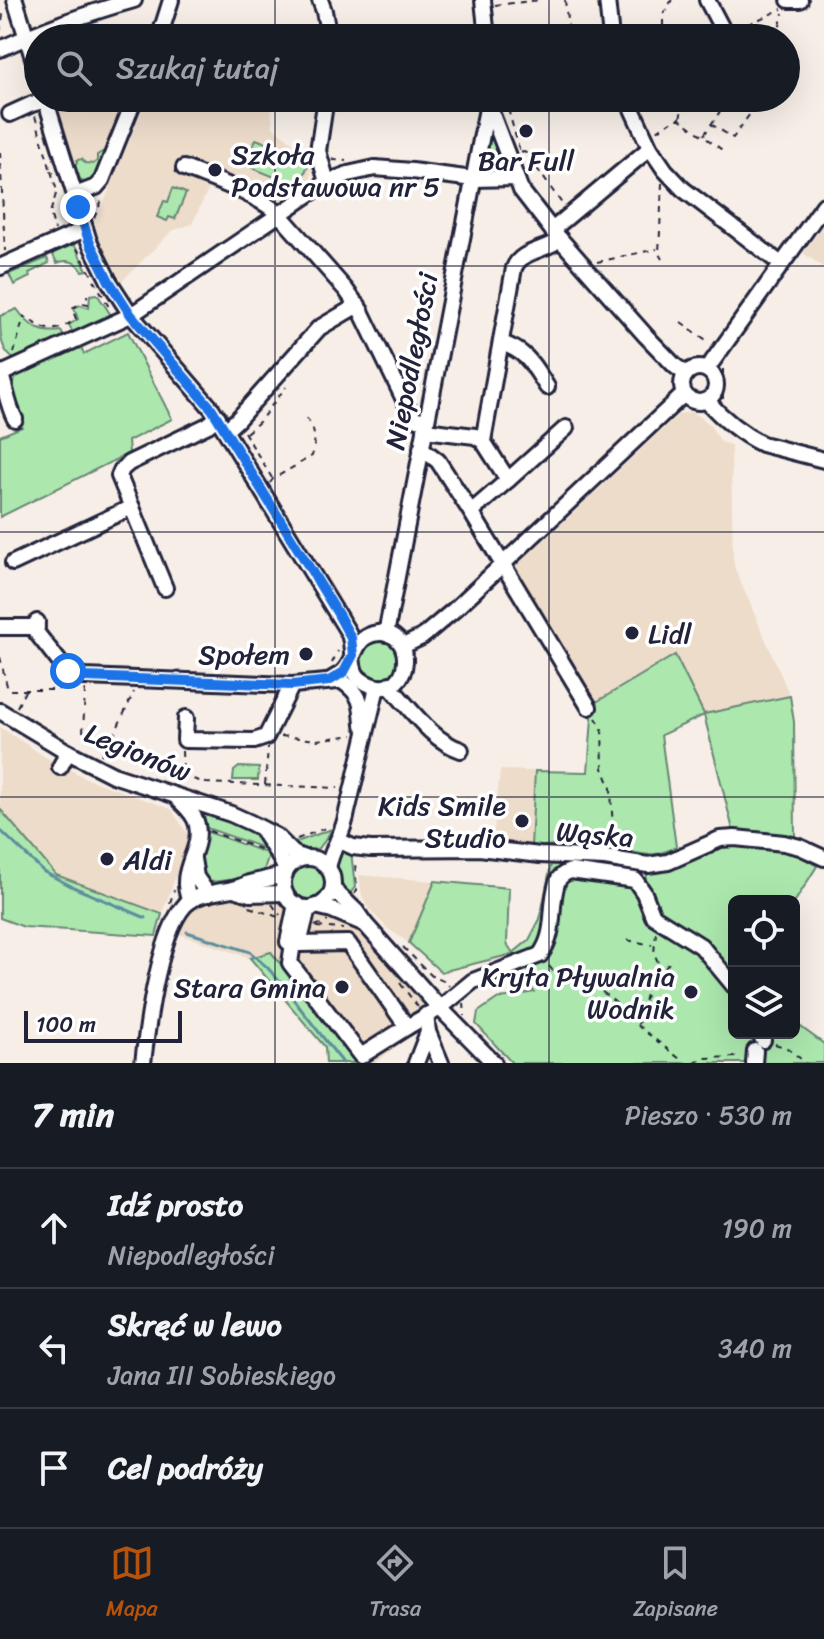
<!DOCTYPE html>
<html lang="pl">
<meta charset="utf-8">
<style>
:root{--surface:#171b24;--page:#20242c;--text:#f1f3f6;--muted:#9ea1a6;--line:#363941;--accent:#b45309}
body{margin:0;font-family:Sriracha,sans-serif;background:var(--page);color:var(--text)}
.controls{position:absolute;right:24px;bottom:24px;display:grid;overflow:hidden;border-radius:12px;box-shadow:0 8px 32px #0002}
.controls button{width:72px;height:72px;display:grid;place-items:center;padding:0;border:0;border-bottom:2px solid var(--line);background:var(--surface);color:var(--text);font:40px sans-serif}
.scale{position:absolute;left:24px;bottom:20px;width:158px;box-sizing:border-box;padding-left:8px;border:4px solid #22223b;border-top:0;font-size:22px;line-height:28px;white-space:nowrap;color:#22223b;-webkit-text-stroke:6px #fff;paint-order:stroke}
.stop{position:absolute;width:24px;height:24px;margin:-18px;border:6px solid #1a73e8;border-radius:50%;background:#fff}
.stop.end{background:#1a73e8;border-color:#fff;box-shadow:0 2px 8px #0008}
.list{margin:0;padding:0;list-style:none}
h2{display:flex;justify-content:space-between;align-items:center;height:104px;margin:0;padding:0 32px;font-size:34px}
h2 small{font-size:26px;font-weight:400;color:var(--muted)}
.list li{display:grid;grid-template-columns:52px 1fr auto;gap:24px;align-items:center;box-sizing:border-box;height:120px;padding:0 32px;border-top:2px solid var(--line)}
.list b{display:block;font-size:30px;white-space:nowrap}
.list p{margin:0;font-size:26px;white-space:nowrap;color:var(--muted)}
.list em{font-size:26px;font-style:normal;color:var(--muted)}
.icon{flex:none;width:44px;height:44px;fill:none;stroke:currentColor;stroke-width:2;stroke-linecap:round;stroke-linejoin:round}
.map{position:relative;flex:none;width:824px;height:1063px;overflow:hidden}
.search{position:absolute;background:var(--surface);box-shadow:0 8px 32px #0002;left:24px;right:24px;top:24px;height:88px;display:flex;align-items:center;gap:20px;box-sizing:border-box;padding:0 28px;border-radius:44px;color:var(--muted);font-size:30px}
.sheet{height:464px;background:var(--surface)}
nav{display:flex;justify-content:space-around;align-items:center;box-sizing:border-box;height:112px;border-top:2px solid var(--line);background:var(--surface);font-size:22px;color:var(--muted)}
nav a{display:grid;justify-items:center;gap:4px}
nav .on{color:var(--accent)}
.map>svg:first-child{display:block}
.built{fill:#eddcca}
.green{fill:#ace8ae;stroke:#678574;stroke-width:2}
.lines{fill:none;stroke-linecap:round;stroke-linejoin:round}
.stream{stroke:#5d8d9f;stroke-width:3}
.minor-casing{stroke:#22223b;stroke-width:20}
.path{stroke:#22223b;stroke-width:2;stroke-dasharray:6 6;stroke-linecap:butt}
.minor{stroke:#fff;stroke-width:14}
.route{stroke:#1a73e8;stroke-width:10}
.grid{fill:none;stroke:#22223b;stroke-width:2;stroke-opacity:0.55}
.poi-dot{fill:#22223b;stroke:#fff;stroke-width:3}
.labels{text-anchor:middle;stroke-width:7;stroke-linejoin:round;paint-order:stroke}
.poi-label{font-size:28px;fill:#22223b;stroke:#fff;text-anchor:end}
.street-label{font-size:28px;fill:#22223b;stroke:#fff}
</style>
<div class="map">
<svg width="824" height="1063" viewBox="0 0 824 1063">
<rect width="100%" height="100%" fill="#f7efe7"/>
<filter id="ink" filterUnits="userSpaceOnUse"><feTurbulence type="fractalNoise" baseFrequency=".0125" numOctaves="2"/><feDisplacementMap in="SourceGraphic" scale="16" xChannelSelector="R" yChannelSelector="G"/><feConvolveMatrix kernelMatrix="1 2 1 2 8 2 1 2 1" color-interpolation-filters="sRGB"/></filter>
<g filter="url(#ink)">
<g class="built">
<path d="M51,98H133L99,181L78,188Z"/>
<path d="M147,98H270L273,127L312,158L311,182L298,195L270,213L264,215L250,205L210,186L192,224L172,231L122,281L108,258L95,228L97,219Z"/>
<path d="M824,224V268L803,253Z"/>
<path d="M690,412L698,415L710,425L721,442L731,445L733,558L735,569L790,696L704,715L603,698L593,704L512,570L679,414Z"/>
<path d="M0,727L47,758L90,780L171,809L190,837L162,914L56,875L0,809Z"/>
<path d="M500,770L535,771L531,846L493,841Z"/>
<path d="M359,875L435,881L409,943L388,929L369,909L362,896Z"/>
<path d="M248,896H270L290,910L303,915L328,913L347,921L364,935L434,1018L375,1063H360L271,953L250,958L176,933L186,915L211,899Z"/>
</g>
<g class="green">
<path d="M256,139L310,160L299,187L245,165Z"/>
<path d="M492,140L496,142L504,166L498,172H488L484,169C481,162 485,148 488,141Z"/>
<path d="M104,151L107,152C102,165 100,183 84,183L80,179L75,165L77,163V160L82,159L85,163L93,164L97,161V155Z"/>
<path d="M173,188L186,193L175,219L169,217L167,221L157,217L164,201L168,202Z"/>
<path d="M74,244L87,270L82,271C77,261 67,259 57,263L52,253Z"/>
<path d="M47,258L49,263L29,273L30,277L14,285L9,274Z"/>
<path d="M97,294L113,318L74,335L69,325L78,319L74,308L80,305L89,308L90,295Z"/>
<path d="M17,309C29,326 40,334 61,331L65,339L17,361C0,352 0,335 0,316Z"/>
<path d="M128,332L172,419L128,441L129,453L0,517V436L22,427C15,405 8,393 18,371L79,344L84,354Z"/>
<circle cx="379" cy="660" r="19"/>
<path d="M675,655L704,714L790,696L794,722L795,839L775,833L733,830L704,715L661,735L676,847C646,862 637,851 608,847C583,843 556,846 531,846L535,771L588,772L593,704Z"/>
<path d="M239,767L259,768L258,780H233L234,771Z"/>
<path d="M0,809L56,875L162,914L156,936L24,927L0,918Z"/>
<path d="M198,811C221,817 256,824 266,849L204,827Z"/>
<path d="M332,829C324,842 322,849 307,853L291,844Z"/>
<path d="M208,832L269,854L262,876L211,882L204,880L197,866L202,850L204,834Z"/>
<path d="M721,845H765L795,853L817,866L794,903V901H734V1033H794V1022L824,1044V1063H512L476,1024L478,1012L497,999L534,992L513,954L441,972L409,943L435,881L509,888L507,944L513,953L529,940L540,919L551,864C573,865 630,865 645,880L649,871Z"/>
<path d="M339,847L351,851L355,887L346,899L342,890L341,877L335,864Z"/>
<circle cx="309" cy="883" r="18"/>
<path d="M271,952L360,1063H326L325,1047L250,958Z"/>
</g>
<g class="lines">
<g class="stream">
<path d="M0,830L44,872L73,887L146,918"/>
<path d="M187,932L250,952L267,967L279,981L343,1063"/>
</g>
<g class="minor-casing">
<g id="minor">
<path d="M15,0L38,74"/>
<path d="M320,0L324,11L329,38"/>
<path d="M483,0L487,38"/>
<path d="M607,0L611,38"/>
<path d="M707,0L727,38"/>
<path d="M789,0H800"/>
<path d="M159,38L171,0"/>
<path d="M0,49C43,29 88,13 134,0"/>
<path d="M45,98L89,241L109,281L131,315L212,409L348,632C355,646 349,661 356,674C359,679 366,683 371,685C414,701 418,623 373,634C354,639 356,658 344,671C340,675 333,678 329,681"/>
<path d="M326,98L318,151L327,182"/>
<path d="M627,98L650,148L665,170L683,189L781,264"/>
<path d="M488,104L521,190L552,230L646,336L675,366L686,374"/>
<path d="M10,114L32,104L46,100"/>
<path d="M184,168C216,181 253,192 279,214L346,290L361,311L411,414L415,418L426,422"/>
<path d="M75,195L96,187L102,180L135,98"/>
<path d="M552,230L650,148"/>
<path d="M0,267L85,229"/>
<path d="M501,343C527,351 533,365 547,387"/>
<circle cx="699" cy="385" r="17"/>
<path d="M707,369L824,205"/>
<path d="M0,372C6,388 7,404 15,419"/>
<path d="M1,374L131,315L327,182L348,174L375,168L412,171L473,179L516,178"/>
<path d="M707,401C723,419 740,433 762,444L824,460"/>
<path d="M226,430L237,420L319,328L358,305"/>
<path d="M425,430L475,436L483,441L508,480L471,512"/>
<path d="M483,441L514,268C521,250 546,251 560,239"/>
<path d="M421,448L438,461L471,512L589,707"/>
<path d="M508,480L566,428"/>
<path d="M13,563L132,507"/>
<path d="M165,588L119,476L122,469L129,463L208,425L218,417"/>
<path d="M37,622L36,632L61,664L68,671L85,677L292,685L338,681"/>
<path d="M0,627H37"/>
<path d="M386,634L489,98"/>
<path d="M403,646L422,637L454,610L684,394"/>
<path d="M342,681C361,694 362,703 363,725"/>
<path d="M390,684L393,690C413,712 433,741 461,750"/>
<path d="M0,711L68,752L113,775L231,814L251,823L276,836L293,853L304,858"/>
<path d="M186,718L185,740L254,741L266,737L292,685"/>
<path d="M60,767L68,752"/>
<path d="M178,799C185,806 195,814 197,825C203,851 176,871 190,901"/>
<path d="M262,830C270,844 281,856 286,871"/>
<path d="M338,840L353,847L371,849L479,848L540,855L605,858L648,865L668,862L720,839L735,838L784,843L800,847L824,858"/>
<circle cx="308" cy="883" r="25"/>
<path d="M193,859L196,877L208,894"/>
<path d="M328,868C332,847 344,833 347,812L377,687"/>
<path d="M234,889L250,894L285,893"/>
<path d="M333,889L356,911L365,924L437,1005L494,1063"/>
<path d="M296,904L288,942L299,944L348,943L407,1027L440,1008L473,981L540,955C557,932 549,908 557,883C559,876 564,873 571,871L635,880L644,893L653,916L701,946L734,986"/>
<path d="M316,906L332,910L365,924"/>
<path d="M293,943L290,963L361,1056L407,1027"/>
<path d="M299,944L308,908"/>
<path d="M426,1015L428,1032L441,1063"/>
<path d="M760,1033L763,1040"/>
<path d="M143,1063C147,1028 160,920 191,900C202,893 219,892 232,889C238,888 244,885 249,883C261,880 273,878 285,874"/>
<path d="M416,1063L428,1032"/>
<path d="M754,1063L755,1051"/>
</g>
</g>
<g class="path">
<path d="M565,0L569,38"/>
<path d="M495,5L541,0"/>
<path d="M737,29L782,9"/>
<path d="M0,32L4,9"/>
<path d="M663,38V14L672,0"/>
<path d="M777,38L783,13"/>
<path d="M505,98L520,152"/>
<path d="M35,116L51,171L54,173"/>
<path d="M680,118L685,98"/>
<path d="M711,124L733,138L761,98"/>
<path d="M657,131L675,119H680L725,152"/>
<path d="M704,135L729,98"/>
<path d="M521,151L526,153L563,205"/>
<path d="M0,152L5,251"/>
<path d="M333,158L334,160L346,161"/>
<path d="M51,171L57,191L50,213L55,230"/>
<path d="M662,183L659,254L662,259"/>
<path d="M94,218L103,198"/>
<path d="M77,248L110,309"/>
<path d="M597,262L657,249"/>
<path d="M681,322L709,342"/>
<path d="M14,353L24,316C45,331 54,335 76,319L72,308L82,303L88,304L87,295"/>
<path d="M723,369V399"/>
<path d="M244,432L272,478"/>
<path d="M246,433L259,422L286,387"/>
<path d="M270,483L273,479L312,456C316,441 316,426 303,415"/>
<path d="M0,657L8,690H58L64,682"/>
<path d="M332,663L338,651"/>
<path d="M85,690L83,733L114,735L134,692"/>
<path d="M17,707L25,691"/>
<path d="M596,718L602,727L603,768L611,788L613,835L609,848"/>
<path d="M281,736L317,740L353,735"/>
<path d="M182,751L183,776L206,783L338,788"/>
<path d="M101,755L106,747L102,736"/>
<path d="M265,785L268,748"/>
<path d="M209,831L260,849"/>
<path d="M297,839L328,827"/>
<path d="M354,894L357,891L355,862"/>
<path d="M170,903L174,890"/>
<path d="M272,904L280,915"/>
<path d="M249,907L281,918"/>
<path d="M315,926L328,921"/>
<path d="M317,927L343,929"/>
<path d="M656,933L654,953L661,969"/>
<path d="M627,940L652,945"/>
<path d="M403,947L432,976L446,982L449,986"/>
<path d="M549,966L553,971L596,987L616,1003L638,1026L685,1063"/>
<path d="M400,983L418,1007"/>
<path d="M597,987L659,973L669,963"/>
<path d="M464,1003L465,1016"/>
<path d="M638,1024L651,976"/>
<path d="M775,1044L787,1048L806,1063"/>
<path d="M695,1063L703,1058L740,1057"/>
</g>
<use href="#minor" class="minor"/>
</g>
</g>
<g class="lines" filter="url(#ink)">
<path class="route" d="M68,671L85,677L292,685L329,681L344,672L353,655L351,638L338,614L212,409L131,315L109,281L89,241L78,207"/>
</g>
<path class="grid" d="M275,0V38M549,0V38M275,98V1063M549,98V1063M0,266H824M0,532H824M0,797H824"/>
<g class="poi-dot">
<circle cx="526" cy="131" r="8"/>
<circle cx="215" cy="170" r="8"/>
<circle cx="632" cy="633" r="8"/>
<circle cx="306" cy="654" r="8"/>
<circle cx="522" cy="821" r="8"/>
<circle cx="107" cy="859" r="8"/>
<circle cx="342" cy="987" r="8"/>
<circle cx="691" cy="992" r="8"/>
</g>
<g class="labels">
<g class="poi-label">
<text x="231" y="164" text-anchor="start">Szkoła<tspan x="231" dy="32">Podstawowa nr 5</tspan></text>
<text x="526" y="170" text-anchor="middle">Bar Full</text>
<text x="648" y="643" text-anchor="start">Lidl</text>
<text x="290" y="664">Społem</text>
<text x="506" y="815">Kids Smile<tspan x="506" dy="32">Studio</tspan></text>
<text x="123" y="869" text-anchor="start">Aldi</text>
<text x="675" y="986">Kryta Pływalnia<tspan x="675" dy="32">Wodnik</tspan></text>
<text x="326" y="997">Stara Gmina</text>
</g>
<g class="street-label">
<text transform="translate(411 361) rotate(-79)" y="10">Niepodległości</text>
<text transform="translate(138 752) rotate(22)" y="10">Legionów</text>
<text transform="translate(595 834) rotate(5)" y="10">Wąska</text>
</g>
</g>
</svg>
<div class="controls">
<button><svg class="icon" aria-label="locate" viewBox="0 0 24 24"><circle cx="12" cy="12" r="6"/><path d="M12 2v4M12 18v4M2 12h4M18 12h4"/></svg></button>
<button><svg class="icon" aria-label="layers" viewBox="0 0 24 24"><path d="M12 4l9 5-9 5-9-5zM3 14l9 5 9-5"/></svg></button>
</div>
<div class="scale">100 m</div>
<div class="stop" style="left:68px;top:671px"></div>
<div class="stop end" style="left:78px;top:207px"></div>
<div class="search"><svg class="icon" aria-label="search" viewBox="0 0 24 24"><circle cx="10" cy="10" r="6"/><path d="M15 15l6 6"/></svg>Szukaj tutaj</div>
</div>
<section class="sheet">
<h2>7 min<small>Pieszo · 530 m</small></h2>
<ul class="list">
<li><svg class="icon" aria-label="ahead" viewBox="0 0 24 24"><path d="M12 20V5M6 11l6-6 6 6"/></svg><div><b>Idź prosto</b><p>Niepodległości</p></div><em>190 m</em></li>
<li><svg class="icon" aria-label="left" viewBox="0 0 24 24"><path d="M17 20v-9H6M10 6l-5 5 5 5"/></svg><div><b>Skręć w lewo</b><p>Jana III Sobieskiego</p></div><em>340 m</em></li>
<li><svg class="icon" aria-label="arrive" viewBox="0 0 24 24"><path d="M6 21V4h12l-3 4 3 4H6"/></svg><div><b>Cel podróży</b></div></li>
</ul>
</section>
<nav>
<a class="on"><svg class="icon" aria-label="map" viewBox="0 0 24 24"><path d="M3 6l6-2 6 2 6-2v14l-6 2-6-2-6 2zM9 4v14M15 6v14"/></svg>Mapa</a>
<a><svg class="icon" aria-label="directions" viewBox="0 0 24 24"><path d="M12 3l9 9-9 9-9-9zM9 14v-3h6M13 9l2 2-2 2"/></svg>Trasa</a>
<a><svg class="icon" aria-label="saved" viewBox="0 0 24 24"><path d="M7 4h10v16l-5-4-5 4z"/></svg>Zapisane</a>
</nav>
